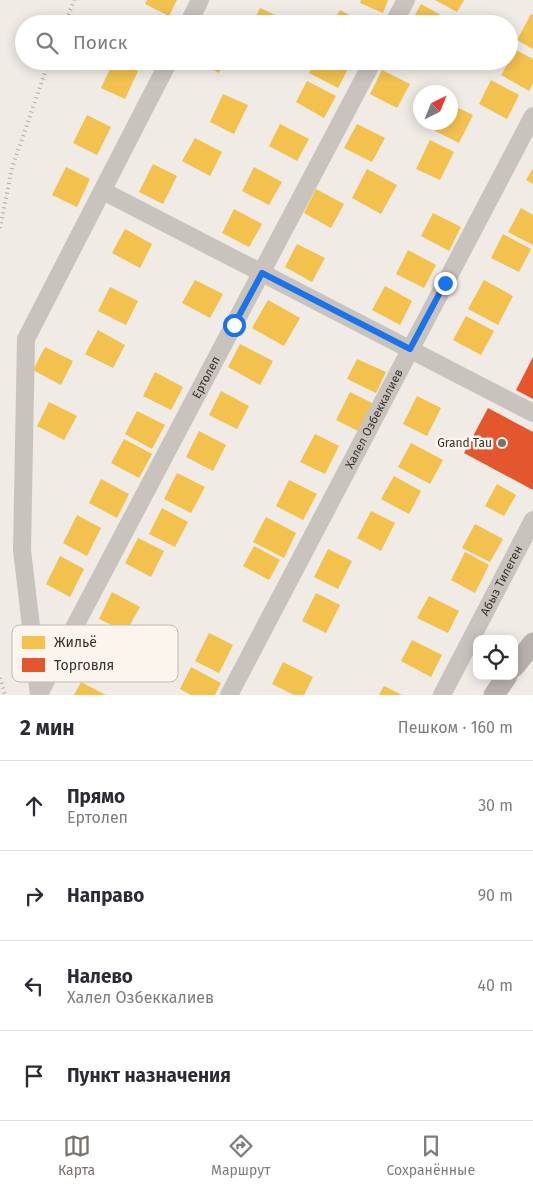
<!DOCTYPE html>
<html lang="ru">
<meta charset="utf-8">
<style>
:root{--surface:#fff;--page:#f2f2f3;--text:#2b2b33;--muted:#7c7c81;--line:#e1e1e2;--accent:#7a716c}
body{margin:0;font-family:"Fira Sans",sans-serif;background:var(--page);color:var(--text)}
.controls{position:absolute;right:15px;bottom:15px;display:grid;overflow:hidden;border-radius:10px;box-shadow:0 2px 12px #0003}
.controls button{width:45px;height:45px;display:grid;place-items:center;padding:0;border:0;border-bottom:1px solid var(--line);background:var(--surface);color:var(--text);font:25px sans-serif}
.compass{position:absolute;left:413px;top:85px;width:45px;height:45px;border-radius:50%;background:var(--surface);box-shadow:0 2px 12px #0003;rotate:43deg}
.stop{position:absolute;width:15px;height:15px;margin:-11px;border:4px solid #1a73e8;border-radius:50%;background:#fff}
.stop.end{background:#1a73e8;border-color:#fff;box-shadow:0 1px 5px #0008}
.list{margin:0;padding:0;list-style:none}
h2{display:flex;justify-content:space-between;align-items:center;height:65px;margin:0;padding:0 20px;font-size:21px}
h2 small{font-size:16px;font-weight:400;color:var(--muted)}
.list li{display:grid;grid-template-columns:32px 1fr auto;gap:15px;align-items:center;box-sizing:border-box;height:90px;padding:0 20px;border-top:1px solid var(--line)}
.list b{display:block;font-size:19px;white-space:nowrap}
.list p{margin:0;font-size:16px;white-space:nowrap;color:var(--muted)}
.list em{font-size:16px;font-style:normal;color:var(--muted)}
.icon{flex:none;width:28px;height:28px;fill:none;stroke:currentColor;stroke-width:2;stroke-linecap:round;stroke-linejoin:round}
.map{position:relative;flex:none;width:533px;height:695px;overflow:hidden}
.search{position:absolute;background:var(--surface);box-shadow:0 2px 12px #0003;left:15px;right:15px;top:15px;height:55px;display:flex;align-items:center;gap:12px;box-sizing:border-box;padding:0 18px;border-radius:28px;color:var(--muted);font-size:19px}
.sheet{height:425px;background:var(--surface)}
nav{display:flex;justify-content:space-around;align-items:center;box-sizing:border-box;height:70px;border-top:1px solid var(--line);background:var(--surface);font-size:14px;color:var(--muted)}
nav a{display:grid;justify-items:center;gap:2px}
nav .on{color:var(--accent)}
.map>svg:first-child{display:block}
.homes{fill:#f2c14e}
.shops{fill:#e4572e}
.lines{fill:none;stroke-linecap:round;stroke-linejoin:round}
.minor{stroke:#c9c3be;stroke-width:18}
.major{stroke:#b8b1ad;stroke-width:21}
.rail{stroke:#b1aca8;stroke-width:4;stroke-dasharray:1 4;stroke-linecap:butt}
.route{stroke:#1a73e8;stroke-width:6}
.poi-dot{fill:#7a716c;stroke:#fbf5ee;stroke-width:2}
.labels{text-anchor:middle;stroke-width:5;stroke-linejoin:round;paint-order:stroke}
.street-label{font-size:12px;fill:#3b302b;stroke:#fbf5ee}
.poi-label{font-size:12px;fill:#3b302b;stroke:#fbf5ee;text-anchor:end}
.key{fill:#fbf5ee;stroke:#c1bab4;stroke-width:1}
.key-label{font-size:14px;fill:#3b302b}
</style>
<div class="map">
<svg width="533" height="695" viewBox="0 0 533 695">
<rect width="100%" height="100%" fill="#f0ebe5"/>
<g class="homes">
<path d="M147,0H177L169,16L145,4Z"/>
<path d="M361,0H388L383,13L360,3Z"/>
<path d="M435,0H464L457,12Z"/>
<path d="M421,4L448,19L446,24H410Z"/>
<path d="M260,8L284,19L282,24H252Z"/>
<path d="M340,10L366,24H332Z"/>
<path d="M531,14L533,15V49L517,40Z"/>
<path d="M139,15L156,24H134Z"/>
<path d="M516,50L533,59V83L529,91L501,75Z"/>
<path d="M114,61H118L138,71L125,99L101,88Z"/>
<path d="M196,61H225L219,73Z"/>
<path d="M316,61H339L349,67L338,88L309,73Z"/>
<path d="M382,70L410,84L397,108L370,94Z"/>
<path d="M491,80L519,95L507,119L479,104Z"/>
<path d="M307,81L336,96L324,118L296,102Z"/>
<path d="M223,94L248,105L234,134L210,122Z"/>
<path d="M450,104L473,115L459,143L435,131L439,122H450Z"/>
<path d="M87,115L111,127L97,155L73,143Z"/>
<path d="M280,124L309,139L297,161L269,146Z"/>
<path d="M357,124L385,138L372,162L344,148Z"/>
<path d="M195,138L222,152L210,176L182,161Z"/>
<path d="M430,140L454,152L440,180L416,169Z"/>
<path d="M153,164L177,176L163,204L139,192Z"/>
<path d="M66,167L90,179L77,207L52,195Z"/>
<path d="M254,167L282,182L269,205L242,191Z"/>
<path d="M533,168V184L526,180Z"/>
<path d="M367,169L397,185L381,214L352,198Z"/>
<path d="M316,189L344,204L331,228L304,213Z"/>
<path d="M521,208L533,215V245L508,232Z"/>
<path d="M234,209L262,224L249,247L222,233Z"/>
<path d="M433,213L461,227L449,251L421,236Z"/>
<path d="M125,229L152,244L140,268L112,253Z"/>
<path d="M503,234L531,249L519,272L491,258Z"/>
<path d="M297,244L325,258L312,282L285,267Z"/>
<path d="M408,250L436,265L424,288L396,274Z"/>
<path d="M195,280L223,294L210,318L182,303Z"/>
<path d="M484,280L513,296L498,325L468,309Z"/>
<path d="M385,286L412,301L400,325L372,310Z"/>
<path d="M110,287L138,301L126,325L98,311Z"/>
<path d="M268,300L300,318L284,346L252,328Z"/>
<path d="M466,316L494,331L481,355L453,340Z"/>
<path d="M98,330L125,345L113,368L85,354Z"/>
<path d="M240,344L273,361L260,385L228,367Z"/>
<path d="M45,347L73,361L61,385L33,370Z"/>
<path d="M357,359L386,372L376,393L347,379Z"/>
<path d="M155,372L183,387L171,410L143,396Z"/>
<path d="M221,391L249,406L237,429L209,415Z"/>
<path d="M350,392L374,404L360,432L336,420Z"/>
<path d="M417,396L441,408L427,436L403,424Z"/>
<path d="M49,402L77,416L64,440L37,426Z"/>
<path d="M137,411L165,425L152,449L125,434Z"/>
<path d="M199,431L226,445L213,471L186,457Z"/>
<path d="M315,434L339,446L325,474L300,462Z"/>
<path d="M124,439L152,454L139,478L111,463Z"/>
<path d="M411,443L443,460L430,484L398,467Z"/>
<path d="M177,473L205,487L191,513L164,499Z"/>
<path d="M394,476L421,491L409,514L381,499Z"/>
<path d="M101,479L129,494L117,518L89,503Z"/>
<path d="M289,480L317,494L303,520L276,506Z"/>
<path d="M497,484L516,495L504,516L485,506Z"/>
<path d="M162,508L188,522L175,547L149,534Z"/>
<path d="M371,511L395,523L381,551L357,538Z"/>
<path d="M77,515L101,528L87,556L63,543Z"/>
<path d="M266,517L296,533L284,558L253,542Z"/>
<path d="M475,524L503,539L490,562L462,548Z"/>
<path d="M138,538L164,551L151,577L125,563Z"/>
<path d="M254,546L280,560L269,580L243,566Z"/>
<path d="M328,549L352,561L338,589L314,577Z"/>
<path d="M465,552L489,565L475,593L451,580Z"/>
<path d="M60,556L84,569L70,597L46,584Z"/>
<path d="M112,592L140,607L126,632L99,619Z"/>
<path d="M316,593L340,605L326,633L302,621Z"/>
<path d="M429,596L459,611L448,633L417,618Z"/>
<path d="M209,633L233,645L219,673L195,661Z"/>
<path d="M412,640L442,655L431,677L401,661Z"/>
<path d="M283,662L313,677L304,695H294L272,684Z"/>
<path d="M191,667L221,683L215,695H191L180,689Z"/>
<path d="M81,682L106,695H74Z"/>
<path d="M384,686L402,695H379Z"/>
</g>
<g class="shops">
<path d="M533,357V399L516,390Z"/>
<path d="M488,408L533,432V490L464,453Z"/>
</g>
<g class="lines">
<g class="minor">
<path d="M188,24L200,0"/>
<path d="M393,24L406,0"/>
<path d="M103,191L533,413"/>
<path id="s1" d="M39,694L373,61"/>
<path d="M39,695L22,550L26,339L169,61"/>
<path id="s2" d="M229,695L533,116"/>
<path id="s3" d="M442,695L533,520"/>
</g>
<g class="major">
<path d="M514,667L533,643"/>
<path d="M494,695L507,676"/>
</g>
<g class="rail">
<path d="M65,24L74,0"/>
<path d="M0,228L12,168L49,61"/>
<path d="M0,678L5,695"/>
</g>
</g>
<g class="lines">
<path class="route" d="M234,325L262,273L410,349L445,283"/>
</g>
<circle class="poi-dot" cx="502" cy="443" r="5"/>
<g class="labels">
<g class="street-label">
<text dy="4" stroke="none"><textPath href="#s1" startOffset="358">Ертолеп</textPath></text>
<text dy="4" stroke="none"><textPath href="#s2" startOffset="312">Халел Озбеккалиев</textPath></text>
<text dy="4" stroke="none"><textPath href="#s3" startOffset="129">Абыз Тилеген</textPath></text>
</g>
<g class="poi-label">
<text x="492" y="447">Grand Tau</text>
</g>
</g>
<rect x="12" y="625" width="166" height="57" rx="8" class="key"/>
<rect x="22" y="636" width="23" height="13" fill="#f2c14e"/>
<rect x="22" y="658" width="23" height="14" fill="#e4572e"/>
<g class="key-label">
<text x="54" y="647">Жильё</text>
<text x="54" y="670">Торговля</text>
</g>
</svg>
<div class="controls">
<button><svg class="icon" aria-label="locate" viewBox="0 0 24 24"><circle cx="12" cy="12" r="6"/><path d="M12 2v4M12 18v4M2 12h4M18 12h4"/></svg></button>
</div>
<svg class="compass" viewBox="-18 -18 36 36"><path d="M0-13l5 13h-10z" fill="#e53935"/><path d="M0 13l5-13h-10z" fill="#7c7c81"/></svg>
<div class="stop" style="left:234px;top:325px"></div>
<div class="stop end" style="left:445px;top:283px"></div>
<div class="search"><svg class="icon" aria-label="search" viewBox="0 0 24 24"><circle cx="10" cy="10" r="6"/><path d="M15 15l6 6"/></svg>Поиск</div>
</div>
<section class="sheet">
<h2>2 мин<small>Пешком · 160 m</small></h2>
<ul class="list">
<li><svg class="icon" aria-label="ahead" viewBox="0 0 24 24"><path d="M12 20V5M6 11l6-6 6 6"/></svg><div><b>Прямо</b><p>Ертолеп</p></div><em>30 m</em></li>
<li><svg class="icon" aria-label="right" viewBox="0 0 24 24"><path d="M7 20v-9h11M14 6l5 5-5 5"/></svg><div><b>Направо</b></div><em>90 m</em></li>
<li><svg class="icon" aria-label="left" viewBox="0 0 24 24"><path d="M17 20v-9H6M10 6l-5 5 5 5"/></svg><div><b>Налево</b><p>Халел Озбеккалиев</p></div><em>40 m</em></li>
<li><svg class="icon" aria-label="arrive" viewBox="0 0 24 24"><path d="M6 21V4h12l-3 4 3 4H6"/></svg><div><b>Пункт назначения</b></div></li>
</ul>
</section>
<nav>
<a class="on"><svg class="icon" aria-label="map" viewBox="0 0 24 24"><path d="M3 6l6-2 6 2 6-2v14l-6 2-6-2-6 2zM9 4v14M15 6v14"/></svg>Карта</a>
<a><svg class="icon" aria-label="directions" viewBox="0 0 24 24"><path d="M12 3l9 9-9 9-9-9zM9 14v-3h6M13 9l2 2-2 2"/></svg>Маршрут</a>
<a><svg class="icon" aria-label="saved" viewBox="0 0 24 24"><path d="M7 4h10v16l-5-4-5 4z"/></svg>Сохранённые</a>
</nav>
